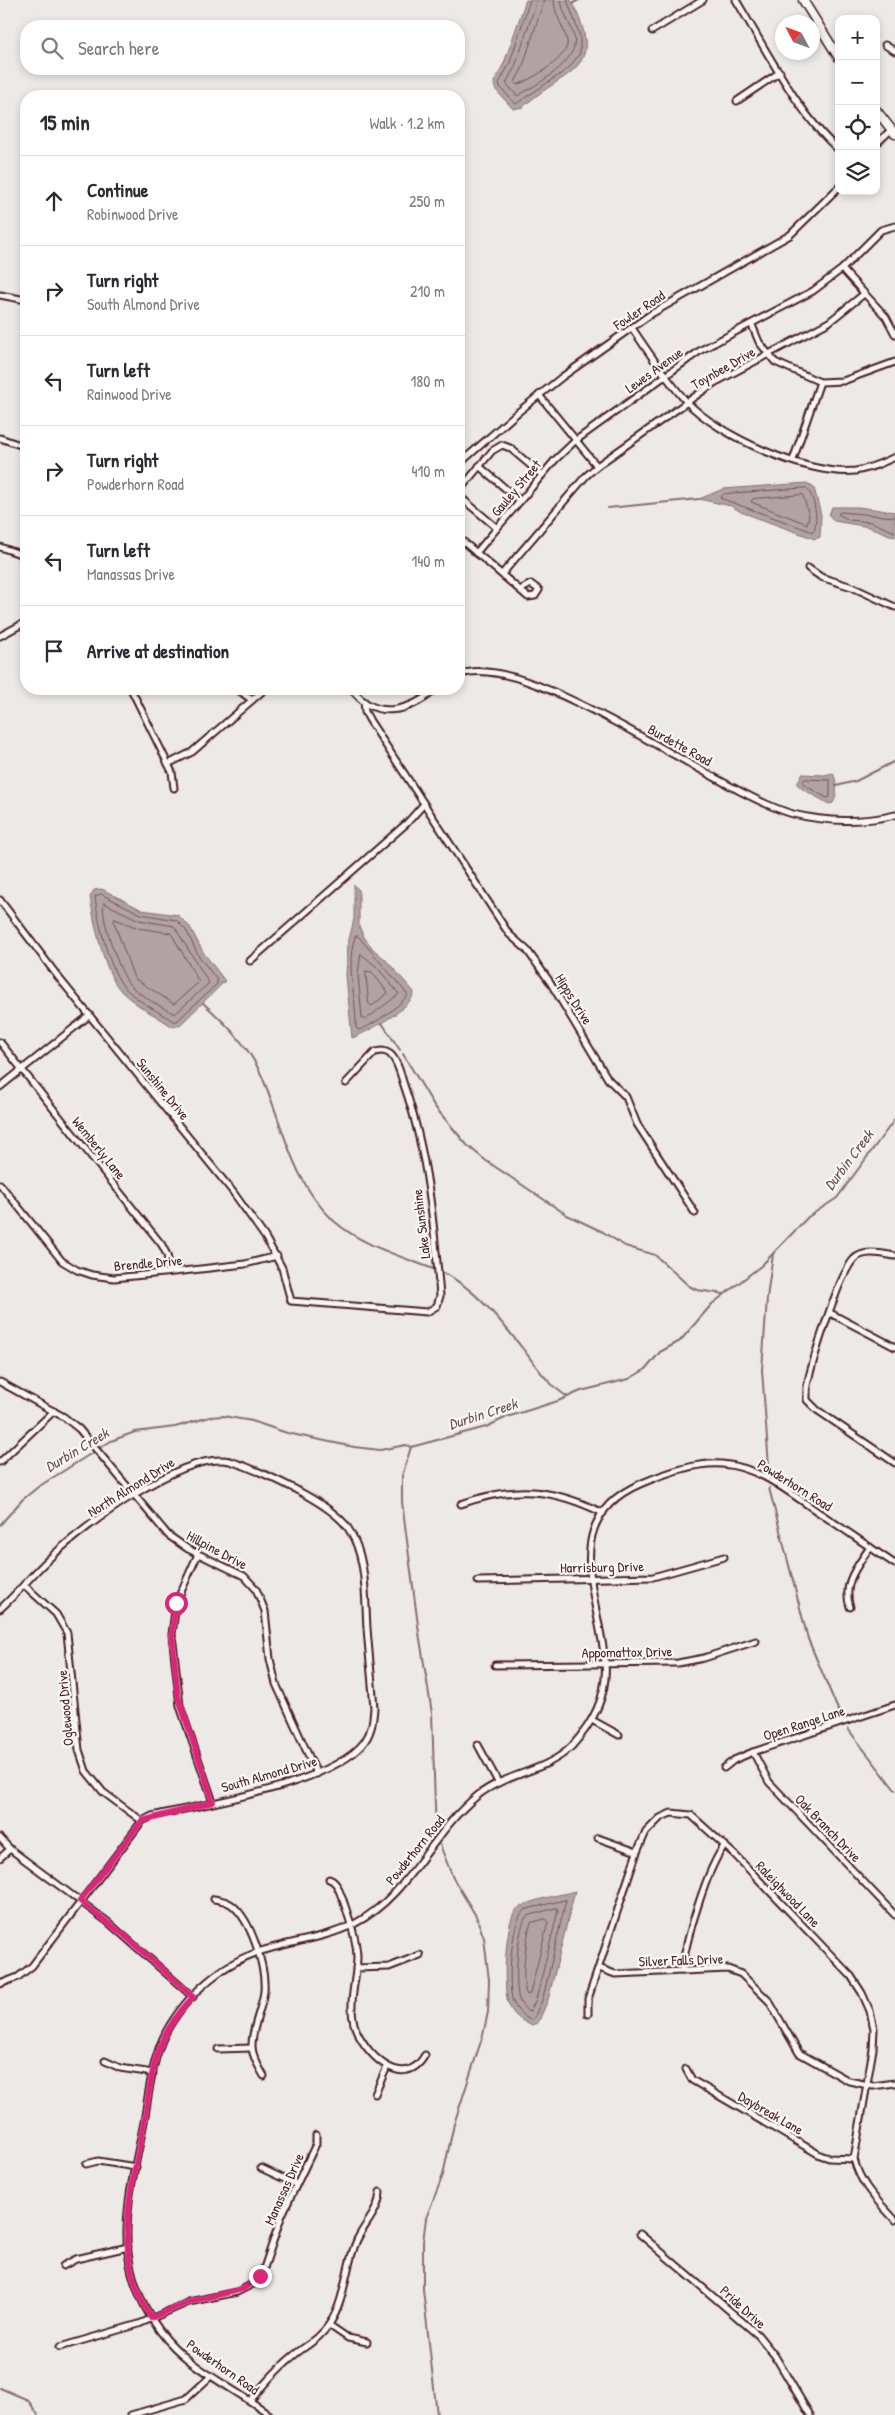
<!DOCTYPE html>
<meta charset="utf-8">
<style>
:root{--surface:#fff;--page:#f7f7f7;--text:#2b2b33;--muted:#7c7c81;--line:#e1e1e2}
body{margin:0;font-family:"Patrick Hand",sans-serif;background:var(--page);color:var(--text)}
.controls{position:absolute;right:15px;top:15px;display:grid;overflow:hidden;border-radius:10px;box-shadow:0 2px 8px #0003}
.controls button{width:45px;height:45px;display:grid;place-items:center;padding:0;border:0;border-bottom:1px solid var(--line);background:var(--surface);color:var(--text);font:25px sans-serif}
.compass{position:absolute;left:775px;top:15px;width:45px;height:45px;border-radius:50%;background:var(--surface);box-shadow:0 2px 8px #0003;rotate:311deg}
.stop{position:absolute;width:15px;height:15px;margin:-11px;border:4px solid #db2777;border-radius:50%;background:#fff}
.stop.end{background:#db2777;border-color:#fff;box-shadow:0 1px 5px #0008}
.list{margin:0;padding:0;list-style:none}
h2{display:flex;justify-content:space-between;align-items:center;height:65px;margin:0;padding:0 20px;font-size:21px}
h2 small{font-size:16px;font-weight:400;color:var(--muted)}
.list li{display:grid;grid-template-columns:32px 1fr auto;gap:15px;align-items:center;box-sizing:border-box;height:90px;padding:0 20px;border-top:1px solid var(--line)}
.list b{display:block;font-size:19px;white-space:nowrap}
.list p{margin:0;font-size:16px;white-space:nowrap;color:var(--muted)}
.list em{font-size:16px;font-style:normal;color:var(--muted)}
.icon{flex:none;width:28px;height:28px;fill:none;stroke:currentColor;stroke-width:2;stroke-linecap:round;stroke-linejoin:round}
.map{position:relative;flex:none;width:895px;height:2415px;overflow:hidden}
.search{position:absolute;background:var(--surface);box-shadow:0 2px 8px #0003;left:20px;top:20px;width:445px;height:55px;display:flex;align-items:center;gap:12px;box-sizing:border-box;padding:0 18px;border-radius:20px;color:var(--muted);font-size:19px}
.panel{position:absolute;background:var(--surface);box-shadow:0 2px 8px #0003;left:20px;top:90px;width:445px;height:605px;border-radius:20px}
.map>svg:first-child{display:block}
.water{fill:#b1a2a3;stroke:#886e73}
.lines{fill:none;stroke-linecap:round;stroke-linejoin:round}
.shore{stroke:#73535b;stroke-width:1}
.stream{stroke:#886e73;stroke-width:2}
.street-casing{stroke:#4a1f2b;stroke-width:9}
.secondary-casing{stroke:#4a1f2b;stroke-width:11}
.street{stroke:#f6f6f2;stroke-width:5}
.secondary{stroke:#f6f6f2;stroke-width:8}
.route{stroke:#db2777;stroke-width:6}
.labels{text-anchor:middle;stroke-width:4.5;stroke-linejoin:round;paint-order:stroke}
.street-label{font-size:14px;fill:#4a1f2b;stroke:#f6f6f2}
.water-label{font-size:15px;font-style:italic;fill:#6e4d55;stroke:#f6f6f2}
</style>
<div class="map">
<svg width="895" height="2415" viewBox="0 0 895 2415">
<rect width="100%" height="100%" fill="#ece9e6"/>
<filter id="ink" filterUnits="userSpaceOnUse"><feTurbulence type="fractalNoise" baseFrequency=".02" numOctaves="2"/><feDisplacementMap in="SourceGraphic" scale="10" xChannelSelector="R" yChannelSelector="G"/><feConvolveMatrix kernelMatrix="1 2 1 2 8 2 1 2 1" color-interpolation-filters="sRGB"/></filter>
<g filter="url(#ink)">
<g class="water">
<path d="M526,0H571C608,73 567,67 523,107L513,109L495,89L494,82L504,63Z"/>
<path d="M807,483L814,488L821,515L820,537L815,539L741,512L731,506L699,499L723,489Z"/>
<path d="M832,507H858L895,512V537L869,527L834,521L829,515Z"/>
<path d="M833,773C837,781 838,795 833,803L829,804L801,788L797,784L802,774L824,775Z"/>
<path d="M354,885L359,890V926L364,937L374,950L385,959L414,992C413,1008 366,1033 352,1038L346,975L348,944L354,919Z"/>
<path d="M102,889L142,910L178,915L190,927L203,952L225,981L180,1025L173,1027C157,1016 136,1006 122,992C104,974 94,922 90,897L94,890Z"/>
<path d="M575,1891L548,2000L538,2023L531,2025C521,2021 513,2015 509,2005C502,1991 505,1921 516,1910C526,1900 561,1895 575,1891Z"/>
</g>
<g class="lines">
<g class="shore">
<path d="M530,0L509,65L499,83L500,87L516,104L569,68L580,53V36L567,0"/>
<path d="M537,0L515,67L506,83L517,96C535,86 581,61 574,36C571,25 562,12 561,0"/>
<path d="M544,0L522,69L515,82L517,85C530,80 571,57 567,41C564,27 554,14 554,0"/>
<path d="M806,488C815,495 819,523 813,532L720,498L724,494Z"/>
<path d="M803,495L809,516L807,524L751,502L753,499Z"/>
<path d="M895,517L840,512L838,514L849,520L871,522L895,532"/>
<path d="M805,779L830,780V797L827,798L804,785L803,782Z"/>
<path d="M101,894L141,914L176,920L186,930L198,955L217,980V984L177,1021H173C158,1011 138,1002 125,988C109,971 98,920 95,897Z"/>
<path d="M104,903L139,920L174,926L209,983L175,1014C161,1007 139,995 129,984C120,973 99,915 104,903Z"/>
<path d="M115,919L138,928L171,933L199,982L174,1004L134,978L114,922Z"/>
<path d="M358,936L408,995C400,1006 372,1026 359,1030L356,1028C357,1000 345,965 355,937Z"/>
<path d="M361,954L377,967L399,994L365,1020L362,1018L358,975Z"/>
<path d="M366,971L372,972L388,993L372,1006L369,1004Z"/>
<path d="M566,1900L543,1998L534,2018L531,2020C523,2017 518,2011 514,2004C506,1989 511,1921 524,1910Z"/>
<path d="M557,1908L558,1911L537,1996L531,2010L528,2012C525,2008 520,2004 519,1999C514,1986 517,1925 527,1916Z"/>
<path d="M546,1919L548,1922L530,1993L527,1995C520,1984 526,1935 531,1923Z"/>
</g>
<g class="stream">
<path d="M573,3L579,0"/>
<path d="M608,508L699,499"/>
<path d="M836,786L856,781L895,761"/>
<path d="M203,1003C225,1023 246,1043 259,1070C284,1123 289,1179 334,1221C361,1245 400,1256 433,1269"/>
<path d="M382,1023L400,1050"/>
<path d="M403,1054L435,1107L467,1145L485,1160L567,1215L603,1232L625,1246L655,1255L689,1286L697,1290L724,1294"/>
<path d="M442,1272C475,1288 501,1321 523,1349C537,1367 548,1385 568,1397"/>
<path d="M411,1447L402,1476V1502L419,1633L432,1713L436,1836"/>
<path d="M769,1467L762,1370L767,1298L773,1254"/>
<path d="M769,1488L808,1639L839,1712"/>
<path d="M0,1525L22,1500L38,1487L111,1441L135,1432L175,1427L210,1417L223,1416L252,1421L287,1433L354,1447L380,1450L406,1445L411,1447L486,1427L507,1417L558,1401L581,1391L629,1379L646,1369L660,1352L680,1341L712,1304L762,1265L808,1217L837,1198L895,1119"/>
<path d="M848,1729L895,1790"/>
<path d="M0,2388L28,2400L38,2415"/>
<path d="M437,2415L423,2289V2242L426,2218L443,2175L454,2124L483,2035L488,2012L489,1980L484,1938L476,1916L453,1878L440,1845"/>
</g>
<g class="street-casing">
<g id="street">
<path d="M736,0C764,46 799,116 839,150"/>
<path d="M652,31L703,0"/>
<path d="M885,45L895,51"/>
<path d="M737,101L780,72"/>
<path d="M876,144L891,130"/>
<path d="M842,269L886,317L895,334"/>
<path d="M0,295L26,300"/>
<path d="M752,325L759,342L775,362L820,382L843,381L895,362"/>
<path d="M632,328C649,353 666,379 686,401C718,436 808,476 855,471C869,469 882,463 895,457"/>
<path d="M539,395L597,466"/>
<path d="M0,438L26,447"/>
<path d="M793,460L820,382"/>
<path d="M459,464L517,413L562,377L651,314L790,235L839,187"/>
<path d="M479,466L520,501"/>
<path d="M459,491L492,451L502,445L510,448L542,475"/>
<path d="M459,496L497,528"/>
<path d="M459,538L528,597L535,596L539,590L531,584L520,590"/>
<path d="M0,547L26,556"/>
<path d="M476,553L555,460L575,441L701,350L813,291L842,269L881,230L895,226"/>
<path d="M808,568L821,577L852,587L895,607"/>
<path d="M502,574L585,477L597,466L714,383L829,322L864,294"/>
<path d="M0,636L26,622"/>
<path d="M459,675C526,647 717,793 793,814C826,822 863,823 895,815"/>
<path d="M131,689L172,772L174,788"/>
<path d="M237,689L252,700"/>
<path d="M352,689C375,722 411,711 436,689"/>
<path d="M364,701L365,712L370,721L509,934L527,950L550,982L608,1079L626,1097L637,1124L695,1213"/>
<path d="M168,764L192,752L265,689"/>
<path d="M0,900L59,978L233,1192L265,1237L282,1268L291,1301L427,1312L437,1306L440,1296C434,1225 428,1154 404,1085C401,1076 398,1061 390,1054C385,1050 381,1051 375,1052L346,1083"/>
<path d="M250,961L407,823L424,804"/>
<path d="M0,1042L162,1245L167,1255L170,1272"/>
<path d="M0,1087L90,1015"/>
<path d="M0,1184L62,1261L77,1270L92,1275L114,1278L183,1271L245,1264L277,1256"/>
<path d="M895,1256C883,1254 864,1249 854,1259C838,1276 813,1360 807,1385V1400L817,1410L895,1463"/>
<path d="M830,1313L895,1347"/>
<path d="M0,1382L64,1417L79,1429L168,1535L188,1549L244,1576L256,1589L265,1611L270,1659L276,1684L317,1774"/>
<path d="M0,1462L54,1411"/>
<path d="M461,1504C515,1485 552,1488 603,1513"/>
<path d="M198,1554L176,1603L172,1634L180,1706L213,1802"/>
<path d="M478,1581L653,1577L724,1557"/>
<path d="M24,1585L56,1614L67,1633L79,1750L86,1771L103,1792L142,1821"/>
<path d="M850,1607C842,1583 857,1567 870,1547"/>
<path d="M0,1609C18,1593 33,1573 51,1557C86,1525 183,1451 230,1461C261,1471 330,1502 348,1528C367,1556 365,1596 367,1628C369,1655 372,1681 374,1708C373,1720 372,1731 365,1741C335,1784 204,1804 152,1816L142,1821L32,1966L18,1977L0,1984"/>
<path d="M495,1665L678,1663L704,1658L756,1641"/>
<path d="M592,1720L619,1735"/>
<path d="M478,1745L498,1782"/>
<path d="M753,1752L769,1782L895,1915"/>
<path d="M724,1768L734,1760L753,1752L895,1705"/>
<path d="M0,1838L10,1849L108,1922L193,1997"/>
<path d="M598,1838L637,1852"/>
<path d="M0,1858L10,1849"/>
<path d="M329,1879C338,1882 339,1892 343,1900C349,1918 356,1937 357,1956C357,1979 348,2001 354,2024C362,2051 403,2094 425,2055"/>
<path d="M214,1899C221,1900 227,1901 232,1905C251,1920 266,1967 264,1991C262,2010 251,2028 252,2048C253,2058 259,2067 264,2076"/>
<path d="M356,1968L389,1967L420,1955"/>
<path d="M599,1968L615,1974L728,1969L741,1974L769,2001L799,2053L849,2081L873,2086L895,2083"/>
<path d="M682,1971C685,1943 707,1867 725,1845"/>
<path d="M588,2014V1999L637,1852L646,1832L660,1818L671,1813L691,1815L735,1855L851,1976L862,1993L870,2011L874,2029L873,2049L854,2159C860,2185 878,2201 895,2220"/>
<path d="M218,2049L252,2048"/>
<path d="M105,2061L120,2068L153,2073"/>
<path d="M686,2069L692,2080L820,2155L829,2158L854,2159"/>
<path d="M375,2094L387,2067"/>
<path d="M86,2164L98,2161L136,2167"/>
<path d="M261,2168L295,2184"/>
<path d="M640,2234L758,2335L775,2356L810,2415"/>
<path d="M63,2266L76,2259L128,2247"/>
<path d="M329,2325L348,2338L367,2342"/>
<path d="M60,2347L139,2324L189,2302L237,2292L253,2284L263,2271L282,2215L316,2144V2135"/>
<path d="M250,2401C263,2385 277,2369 293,2356C305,2346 321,2338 330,2323C346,2299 345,2266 357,2240C365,2223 379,2211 380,2192"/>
<path d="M131,2415L186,2399L211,2376"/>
<path d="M270,2415C234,2387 188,2369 160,2331C143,2308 132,2281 128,2253C123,2210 136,2164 144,2122C149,2092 152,2059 166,2032C178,2010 197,1989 217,1974C260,1940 310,1946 354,1924C410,1895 430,1834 477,1796C505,1773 547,1772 572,1746C593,1723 608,1694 605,1662C599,1598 558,1519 640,1484C663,1474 697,1462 722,1464C760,1467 788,1492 818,1512C844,1529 869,1547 895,1564"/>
</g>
</g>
<g class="secondary-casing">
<g id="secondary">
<path d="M803,0L839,58"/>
<path d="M876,110L895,134"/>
</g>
</g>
<use href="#street" class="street"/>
<use href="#secondary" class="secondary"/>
</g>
</g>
<g class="lines" filter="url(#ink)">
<path class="route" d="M176,1603L172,1634L178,1696L213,1802L142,1821L80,1901L124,1935L193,1997C180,2011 168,2026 161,2044C151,2068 149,2096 144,2122C137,2163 124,2208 128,2250C130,2275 139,2297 151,2318L189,2302L243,2289L260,2276"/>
</g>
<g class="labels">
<g class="street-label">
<text transform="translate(639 310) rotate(-34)" y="5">Fowler Road</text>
<text transform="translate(723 368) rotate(-30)" y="5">Toynbee Drive</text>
<text transform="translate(654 370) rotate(-36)" y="5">Lewes Avenue</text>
<text transform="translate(516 488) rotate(-50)" y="5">Gauley Street</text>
<text transform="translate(680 745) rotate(29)" y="5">Burdette Road</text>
<text transform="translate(574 999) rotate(58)" y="5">Hipps Drive</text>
<text transform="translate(163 1089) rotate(51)" y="5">Sunshine Drive</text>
<text transform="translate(99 1148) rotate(51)" y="5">Wemberly Lane</text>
<text transform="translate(421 1224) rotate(-97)" y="5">Lake Sunshine</text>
<text transform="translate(148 1263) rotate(-5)" y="5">Brendle Drive</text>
<text transform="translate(795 1485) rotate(32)" y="5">Powderhorn Road</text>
<text transform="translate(131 1487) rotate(-32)" y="5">North Almond Drive</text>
<text transform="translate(217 1550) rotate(28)" y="5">Hillpine Drive</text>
<text transform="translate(602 1567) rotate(-1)" y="5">Harrisburg Drive</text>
<text transform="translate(627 1652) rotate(-1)" y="5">Appomattox Drive</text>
<text transform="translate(65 1708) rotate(-95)" y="5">Oglewood Drive</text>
<text transform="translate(804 1723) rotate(-18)" y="5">Open Range Lane</text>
<text transform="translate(269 1774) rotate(-16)" y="5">South Almond Drive</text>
<text transform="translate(828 1828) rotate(46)" y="5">Oak Branch Drive</text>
<text transform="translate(415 1850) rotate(-51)" y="5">Powderhorn Road</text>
<text transform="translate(788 1894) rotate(46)" y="5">Raleighwood Lane</text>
<text transform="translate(681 1960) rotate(-2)" y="5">Silver Falls Drive</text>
<text transform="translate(771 2113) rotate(30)" y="5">Daybreak Lane</text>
<text transform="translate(284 2189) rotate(-66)" y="5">Manassas Drive</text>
<text transform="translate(743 2307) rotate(42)" y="5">Pride Drive</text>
<text transform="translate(223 2367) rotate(35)" y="5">Powderhorn Road</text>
</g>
<g class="water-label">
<text transform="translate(849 1160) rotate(-53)" y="5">Durbin Creek</text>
<text transform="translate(483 1414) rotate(-18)" y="5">Durbin Creek</text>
<text transform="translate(77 1450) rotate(-31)" y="5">Durbin Creek</text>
</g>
</g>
</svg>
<div class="controls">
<button>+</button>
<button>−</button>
<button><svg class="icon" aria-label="locate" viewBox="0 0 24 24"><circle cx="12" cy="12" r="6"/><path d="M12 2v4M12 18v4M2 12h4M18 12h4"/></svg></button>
<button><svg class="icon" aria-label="layers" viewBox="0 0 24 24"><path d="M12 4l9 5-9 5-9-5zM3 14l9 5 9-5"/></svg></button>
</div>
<svg class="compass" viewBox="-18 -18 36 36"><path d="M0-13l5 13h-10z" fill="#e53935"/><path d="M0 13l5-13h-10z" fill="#7c7c81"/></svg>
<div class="stop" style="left:176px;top:1603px"></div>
<div class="stop end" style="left:260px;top:2276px"></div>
<div class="search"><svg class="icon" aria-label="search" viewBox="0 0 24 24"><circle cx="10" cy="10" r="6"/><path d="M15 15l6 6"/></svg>Search here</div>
<section class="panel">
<h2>15 min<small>Walk · 1.2 km</small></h2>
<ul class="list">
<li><svg class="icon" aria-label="ahead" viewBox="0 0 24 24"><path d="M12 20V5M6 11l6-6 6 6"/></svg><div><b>Continue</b><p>Robinwood Drive</p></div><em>250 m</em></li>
<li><svg class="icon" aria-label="right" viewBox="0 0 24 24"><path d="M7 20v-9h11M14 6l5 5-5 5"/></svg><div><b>Turn right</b><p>South Almond Drive</p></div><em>210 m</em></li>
<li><svg class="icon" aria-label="left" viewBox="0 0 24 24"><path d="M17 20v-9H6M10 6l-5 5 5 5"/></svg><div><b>Turn left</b><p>Rainwood Drive</p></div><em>180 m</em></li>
<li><svg class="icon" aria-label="right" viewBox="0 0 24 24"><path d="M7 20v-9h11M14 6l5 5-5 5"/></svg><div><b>Turn right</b><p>Powderhorn Road</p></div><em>410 m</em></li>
<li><svg class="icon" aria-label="left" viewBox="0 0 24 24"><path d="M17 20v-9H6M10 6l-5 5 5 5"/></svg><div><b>Turn left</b><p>Manassas Drive</p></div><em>140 m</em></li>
<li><svg class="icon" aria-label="arrive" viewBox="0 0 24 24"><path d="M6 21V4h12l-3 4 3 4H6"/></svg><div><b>Arrive at destination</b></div></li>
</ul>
</section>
</div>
